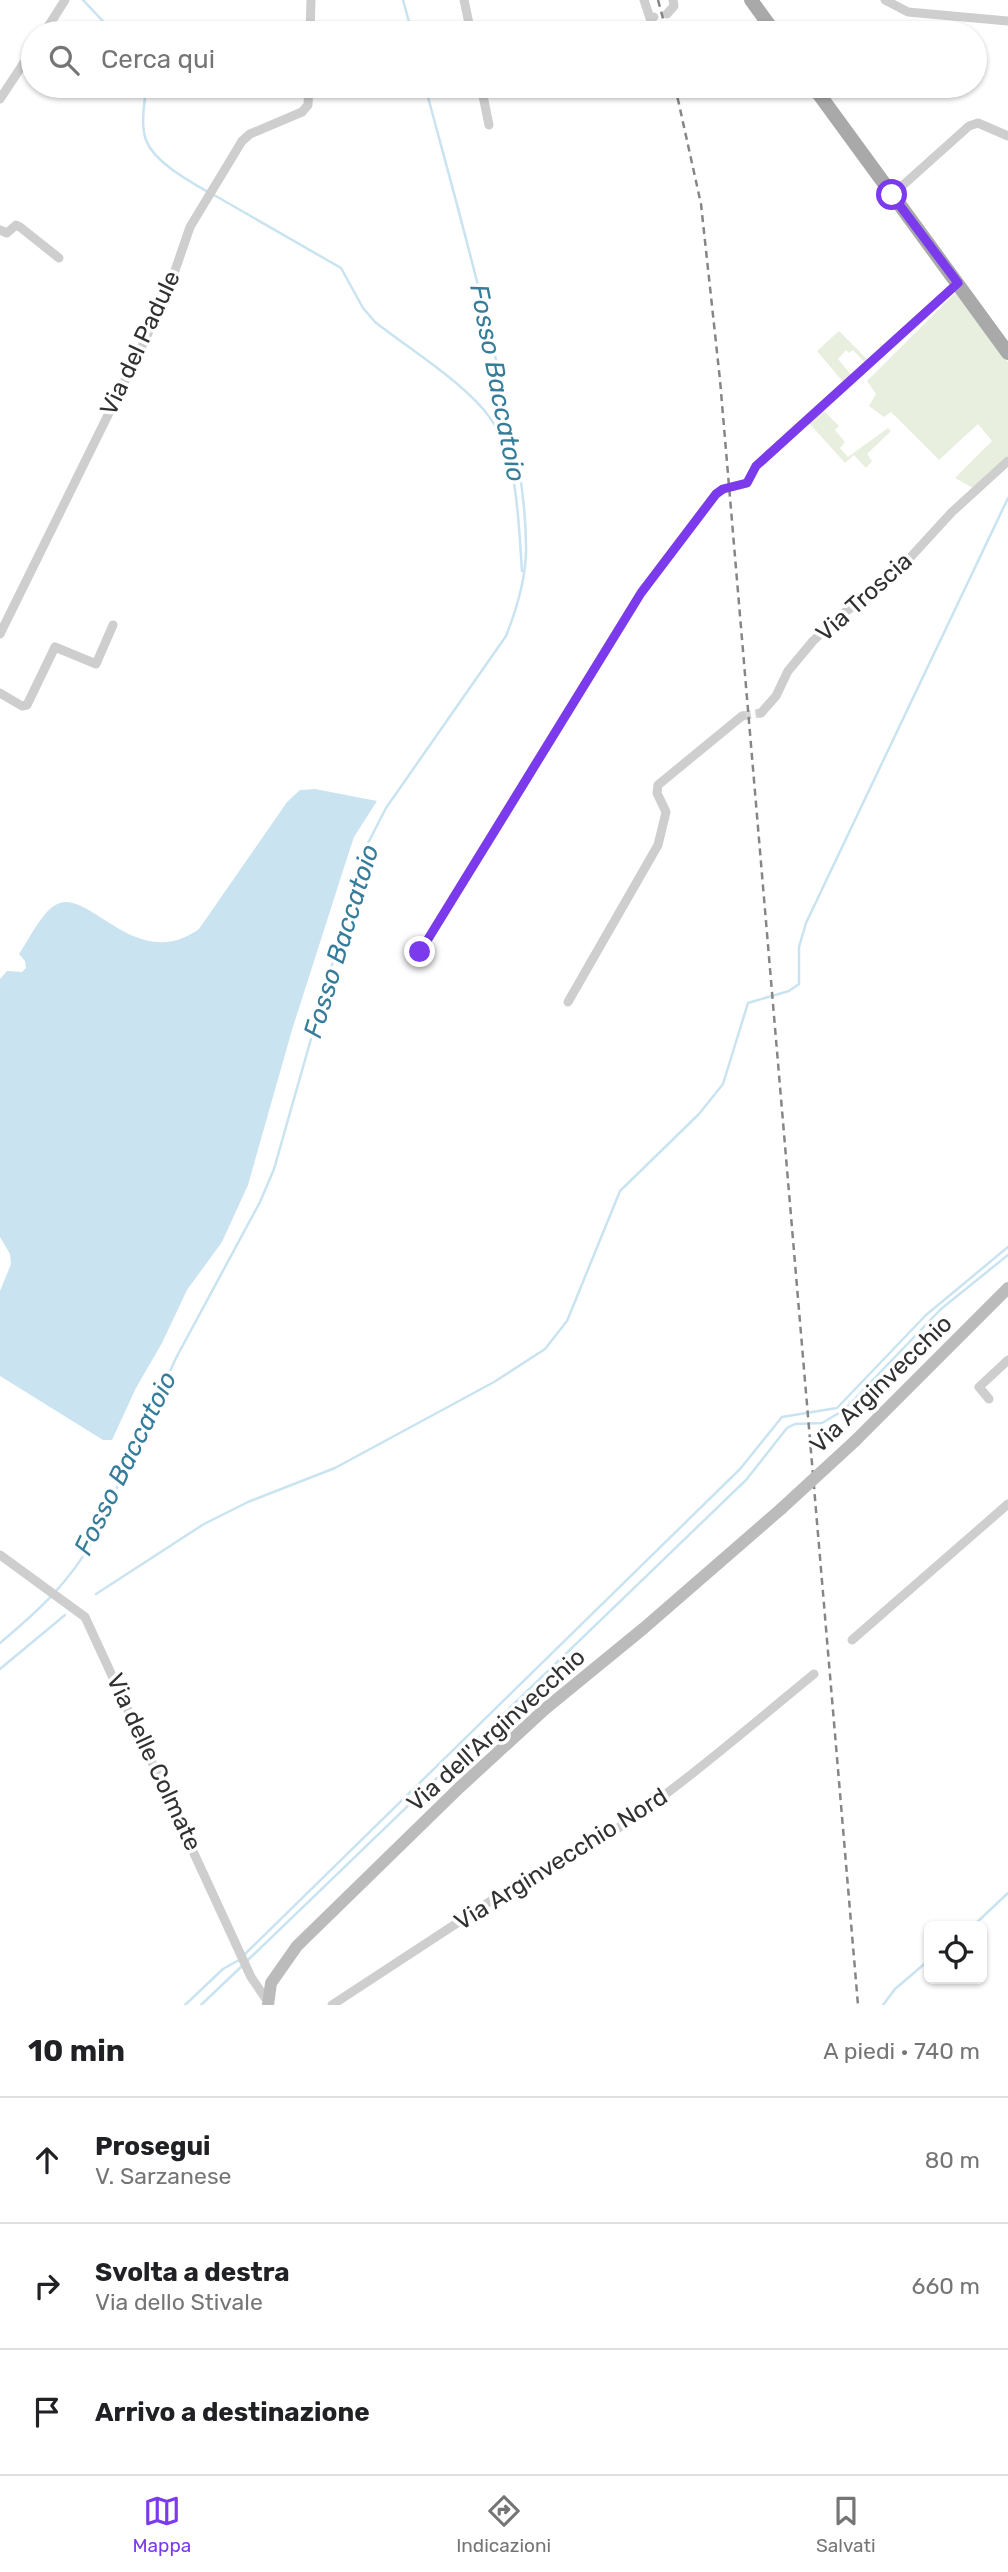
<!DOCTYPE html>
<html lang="it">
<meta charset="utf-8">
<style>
:root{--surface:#fff;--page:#f6f6f6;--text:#202124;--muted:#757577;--line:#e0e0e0;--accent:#7c3aed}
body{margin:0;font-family:Rubik,sans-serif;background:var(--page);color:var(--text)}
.controls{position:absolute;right:21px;bottom:21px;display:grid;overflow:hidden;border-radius:10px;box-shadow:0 2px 5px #0004}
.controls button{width:63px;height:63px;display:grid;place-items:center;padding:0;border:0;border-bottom:2px solid var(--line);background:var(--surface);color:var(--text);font:35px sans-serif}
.stop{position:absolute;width:21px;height:21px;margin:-16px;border:5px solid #7c3aed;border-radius:50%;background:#fff}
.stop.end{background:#7c3aed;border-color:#fff;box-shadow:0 2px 7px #0008}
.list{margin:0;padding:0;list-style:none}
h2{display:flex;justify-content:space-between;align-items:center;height:91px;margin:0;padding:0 28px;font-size:30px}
h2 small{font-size:23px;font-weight:400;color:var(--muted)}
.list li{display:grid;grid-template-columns:46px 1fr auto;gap:21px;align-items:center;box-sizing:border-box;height:126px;padding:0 28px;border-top:2px solid var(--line)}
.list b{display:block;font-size:26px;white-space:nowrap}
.list p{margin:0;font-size:23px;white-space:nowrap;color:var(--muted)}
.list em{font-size:23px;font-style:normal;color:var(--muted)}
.icon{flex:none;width:38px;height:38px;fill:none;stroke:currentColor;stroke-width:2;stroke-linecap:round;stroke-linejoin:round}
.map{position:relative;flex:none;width:1008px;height:2005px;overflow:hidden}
.search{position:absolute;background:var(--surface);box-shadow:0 2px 5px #0004;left:21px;right:21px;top:21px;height:77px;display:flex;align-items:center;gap:18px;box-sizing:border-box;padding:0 24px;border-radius:38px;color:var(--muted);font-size:26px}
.sheet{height:469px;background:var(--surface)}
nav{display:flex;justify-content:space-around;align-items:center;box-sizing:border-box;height:98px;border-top:2px solid var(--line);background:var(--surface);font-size:19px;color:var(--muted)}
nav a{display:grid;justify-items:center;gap:4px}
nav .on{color:var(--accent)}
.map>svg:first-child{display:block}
.green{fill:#e8efde}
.water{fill:#c9e4f0}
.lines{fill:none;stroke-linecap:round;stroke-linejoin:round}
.stream{stroke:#c9e4f0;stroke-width:2.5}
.street-tunnel{stroke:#d6d6d6;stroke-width:9;stroke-dasharray:9 4.5;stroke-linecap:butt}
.street{stroke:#cecece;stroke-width:9}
.secondary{stroke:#bbb;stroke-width:12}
.primary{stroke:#a9a9a9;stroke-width:14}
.rail{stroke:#868686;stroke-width:2.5;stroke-dasharray:7 5;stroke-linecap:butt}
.secondary-bridge{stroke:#bbb;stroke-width:12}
.route{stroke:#7c3aed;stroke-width:9}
.labels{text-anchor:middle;stroke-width:7;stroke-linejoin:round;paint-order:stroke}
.street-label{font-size:24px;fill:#313131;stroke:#fff}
.water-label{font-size:26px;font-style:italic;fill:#367d9b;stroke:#fff}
</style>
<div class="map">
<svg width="1008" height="2005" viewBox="0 0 1008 2005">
<rect width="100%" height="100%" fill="#fff"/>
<g class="green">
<path d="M955,293L1008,362V456L973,488L955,478L992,441L978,424L939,460L891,412L884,417L869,406L876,394L867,381Z"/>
<path d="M839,331L870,362L867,365L853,350L849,353L846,350L838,359L853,377L844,383L817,351Z"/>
<path d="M823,410L839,426L835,430L845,442L840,448L848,457L888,428L891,431L867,454L872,461L866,468L854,455L845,463L809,423Z"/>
</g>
<path class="water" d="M315,789L377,801L354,837L348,855L292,1030L248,1185L222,1242L187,1290L162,1343L136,1388L112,1440H103L0,1376V1291L11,1264L10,1254L0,1237V979L7,971L22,972L26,968L25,961L19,954C29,940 43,908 60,903C91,892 138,973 199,929L287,802L300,790Z"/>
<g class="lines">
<g class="stream">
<path d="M83,0L114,33"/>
<path d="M403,0L412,33"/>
<path d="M146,86C145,103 140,124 146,140C154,162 189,181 208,192"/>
<path d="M214,195L341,268L363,308L375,322C411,350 454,376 484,410C519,451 518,520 522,571"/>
<path d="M96,1594L204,1524L248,1502L335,1468L494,1382L545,1349L567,1321L620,1191L699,1114L723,1084L748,1003L789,991L799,984V947L806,923L1008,498"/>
<path d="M0,1643C38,1611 69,1583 93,1540L176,1358L260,1202L274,1169L365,849L386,808L506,636C516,611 525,581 526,553C527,490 511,426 497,364C476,271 450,179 425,86"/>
<path d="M0,1669L65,1615"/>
<path d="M973,1926L1008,1893"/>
<path d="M244,1955L740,1469L782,1417L837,1408L926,1315L1008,1247"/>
<path d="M248,1960L746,1480L787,1428L795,1424L822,1423L844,1410L941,1309L1008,1255"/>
<path d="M185,2005L223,1969L239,1960"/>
<path d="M201,2005L243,1965"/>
<path d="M883,2005L895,1989L929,1960"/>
</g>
<path class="street-tunnel" d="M742,716L761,713"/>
<g class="street">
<path d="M464,0L471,33"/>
<path d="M644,0L650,18L654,17"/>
<path d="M885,0L908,12L1008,21"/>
<path d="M667,14L674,6L673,0"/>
<path d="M44,33L65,0"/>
<path d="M310,33L311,0"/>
<path d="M481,86L489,125"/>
<path d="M0,99L33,49"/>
<path d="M892,195L969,126L978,123L1008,136"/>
<path d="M0,230L7,233L16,225L20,227L59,258"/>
<path d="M0,634L143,344L169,288L190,227L242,141L250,134L302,112L308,105L309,86"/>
<path d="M0,693L22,706L27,705L55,647L96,664L113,625"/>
<path d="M761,713L776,696L788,671L813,641L842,614L885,585L952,512L1008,461"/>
<path d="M420,952L641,593L716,494L723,489L747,483L756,466L958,283"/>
<path d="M568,1002L658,845L666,812L657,793L658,785L742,716"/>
<path d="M989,1399L979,1387L1008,1360"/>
<path d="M0,1555L85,1617L251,1977L268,2002"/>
<path d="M852,1640L1008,1504"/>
<path d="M332,2005L509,1889C624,1839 718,1752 814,1674"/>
</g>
<g class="secondary">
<path d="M855,1441L1008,1288"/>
<path d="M268,2005L271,1983L297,1946L459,1788L545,1709L644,1628L781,1509"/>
</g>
<g class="primary">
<path d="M751,0L775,33"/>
<path d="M813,86L1008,353"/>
</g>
<g class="rail">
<path d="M658,0L667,33"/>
<path d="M675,86L701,204L720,380L858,2005"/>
</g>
<path class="secondary-bridge" d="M781,1509L855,1441"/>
</g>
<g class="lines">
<path class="route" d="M420,952L641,593L716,494L723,489L747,483L756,466L958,283L892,195"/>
</g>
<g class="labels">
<g class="street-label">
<text transform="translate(140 343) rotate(-65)" y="8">Via del Padule</text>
<text transform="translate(864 597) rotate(-42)" y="8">Via Troscia</text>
<text transform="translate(881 1384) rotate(-44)" y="8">Via Arginvecchio</text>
<text transform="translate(496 1730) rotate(-42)" y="8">Via dell'Arginvecchio</text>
<text transform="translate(154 1762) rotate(65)" y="8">Via delle Colmate</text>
<text transform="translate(561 1859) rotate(-32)" y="8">Via Arginvecchio Nord</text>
</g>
<g class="water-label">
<text transform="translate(498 383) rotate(79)" y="9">Fosso Baccatoio</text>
<text transform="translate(341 941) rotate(-73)" y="9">Fosso Baccatoio</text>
<text transform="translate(125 1463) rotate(-64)" y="9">Fosso Baccatoio</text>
</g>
</g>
</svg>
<div class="controls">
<button><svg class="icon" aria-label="locate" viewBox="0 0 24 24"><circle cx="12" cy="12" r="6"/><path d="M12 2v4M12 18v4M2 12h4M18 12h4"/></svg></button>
</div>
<div class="stop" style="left:892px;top:195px"></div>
<div class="stop end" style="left:420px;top:952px"></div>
<div class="search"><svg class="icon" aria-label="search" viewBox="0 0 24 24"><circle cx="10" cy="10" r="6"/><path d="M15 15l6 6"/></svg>Cerca qui</div>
</div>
<section class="sheet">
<h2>10 min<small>A piedi · 740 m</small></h2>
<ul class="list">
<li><svg class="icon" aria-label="ahead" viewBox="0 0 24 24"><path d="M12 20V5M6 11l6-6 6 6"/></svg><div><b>Prosegui</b><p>V. Sarzanese</p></div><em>80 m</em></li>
<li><svg class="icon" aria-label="right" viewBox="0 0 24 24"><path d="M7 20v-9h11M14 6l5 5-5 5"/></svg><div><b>Svolta a destra</b><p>Via dello Stivale</p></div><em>660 m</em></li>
<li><svg class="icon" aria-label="arrive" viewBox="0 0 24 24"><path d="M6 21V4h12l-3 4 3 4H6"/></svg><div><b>Arrivo a destinazione</b></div></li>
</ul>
</section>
<nav>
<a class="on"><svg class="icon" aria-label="map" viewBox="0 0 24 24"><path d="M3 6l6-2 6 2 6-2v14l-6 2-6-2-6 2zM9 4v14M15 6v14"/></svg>Mappa</a>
<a><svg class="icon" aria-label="directions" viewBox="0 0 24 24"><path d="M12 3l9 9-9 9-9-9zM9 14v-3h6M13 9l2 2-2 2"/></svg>Indicazioni</a>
<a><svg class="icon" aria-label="saved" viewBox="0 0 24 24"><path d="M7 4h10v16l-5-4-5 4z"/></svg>Salvati</a>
</nav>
